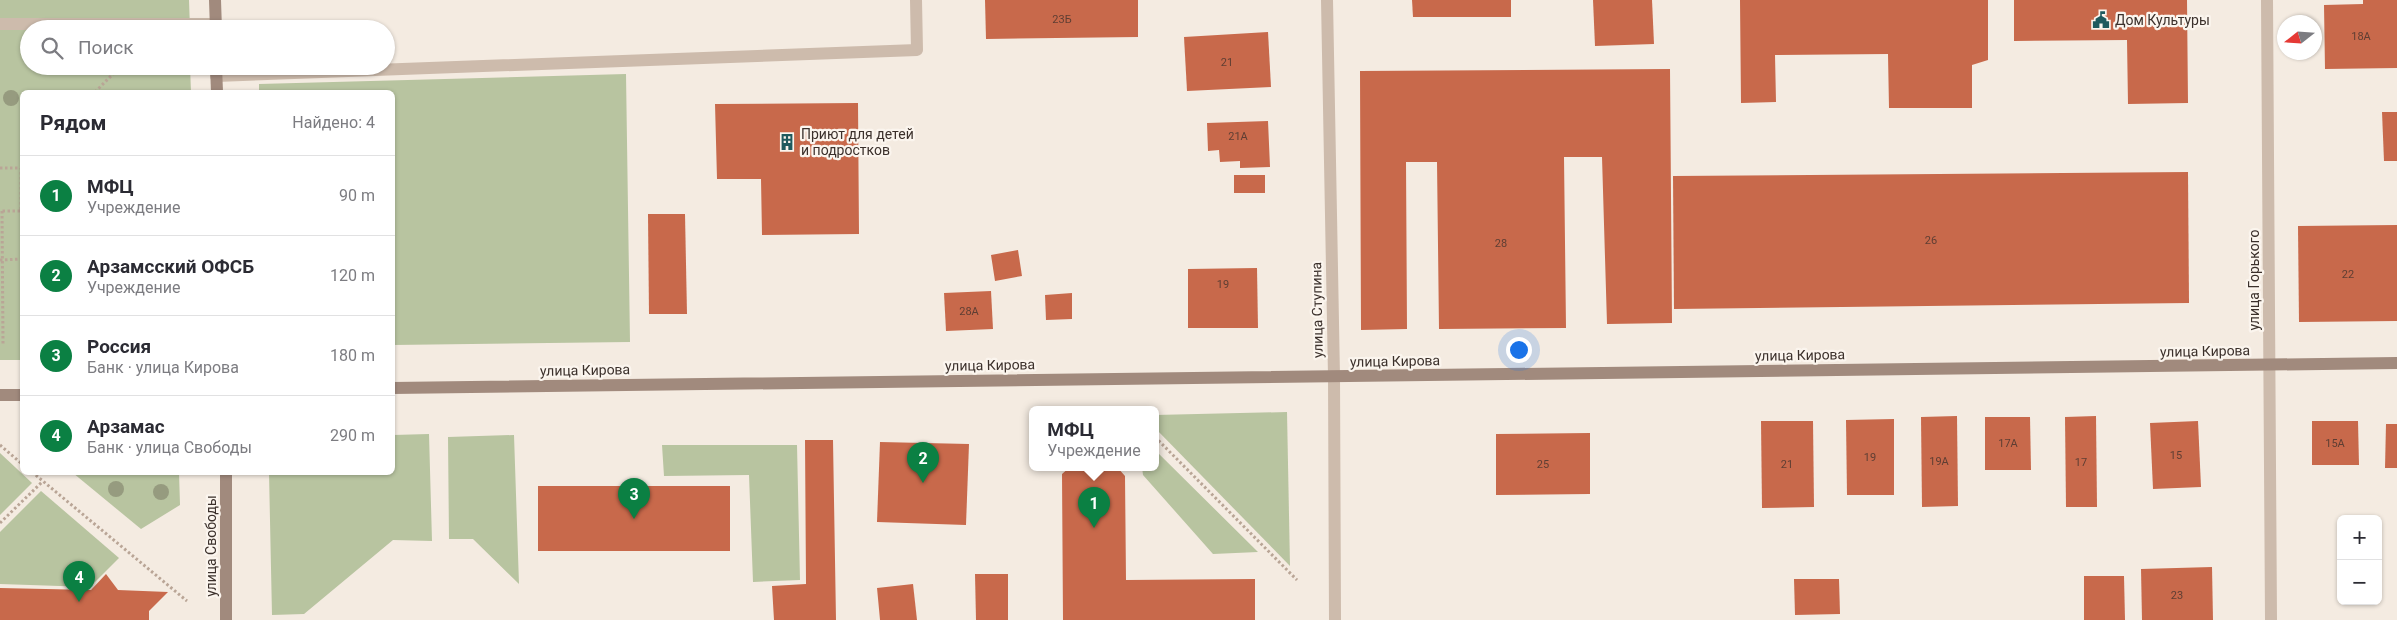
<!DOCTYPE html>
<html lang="ru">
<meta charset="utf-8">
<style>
:root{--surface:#fff;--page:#f2f2f3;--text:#2b2b33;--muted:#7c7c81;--line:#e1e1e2;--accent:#0b8043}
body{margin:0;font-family:Roboto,sans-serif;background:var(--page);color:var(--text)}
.controls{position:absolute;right:15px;bottom:15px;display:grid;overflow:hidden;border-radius:8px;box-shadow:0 1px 4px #0004}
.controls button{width:45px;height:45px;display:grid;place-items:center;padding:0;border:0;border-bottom:1px solid var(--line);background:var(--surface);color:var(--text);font:25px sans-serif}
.compass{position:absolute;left:2277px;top:15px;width:45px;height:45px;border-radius:50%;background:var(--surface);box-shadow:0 1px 4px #0004;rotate:253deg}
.you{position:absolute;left:1518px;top:349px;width:18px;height:18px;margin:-12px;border:4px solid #fff;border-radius:50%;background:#1a73e8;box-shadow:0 0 0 8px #1a73e833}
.badge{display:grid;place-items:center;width:32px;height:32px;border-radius:50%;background:var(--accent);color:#fff;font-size:16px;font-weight:700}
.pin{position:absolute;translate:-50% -41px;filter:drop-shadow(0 1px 2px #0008)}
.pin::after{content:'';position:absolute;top:26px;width:18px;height:15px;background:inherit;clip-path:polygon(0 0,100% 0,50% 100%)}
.popup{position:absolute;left:1029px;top:406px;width:130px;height:65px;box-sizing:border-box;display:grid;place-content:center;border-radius:8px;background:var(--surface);filter:drop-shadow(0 1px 4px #0005);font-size:16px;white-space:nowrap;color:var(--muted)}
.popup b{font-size:19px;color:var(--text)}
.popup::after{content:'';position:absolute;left:50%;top:100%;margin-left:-10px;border:10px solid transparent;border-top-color:var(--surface)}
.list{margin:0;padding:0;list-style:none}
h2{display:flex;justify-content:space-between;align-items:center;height:65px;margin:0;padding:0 20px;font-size:21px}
h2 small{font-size:16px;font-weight:400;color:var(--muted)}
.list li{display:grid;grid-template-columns:32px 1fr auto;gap:15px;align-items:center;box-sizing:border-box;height:80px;padding:0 20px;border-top:1px solid var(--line)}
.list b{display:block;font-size:19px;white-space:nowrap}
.list p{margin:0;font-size:16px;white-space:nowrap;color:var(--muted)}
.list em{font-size:16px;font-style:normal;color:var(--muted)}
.icon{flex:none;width:28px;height:28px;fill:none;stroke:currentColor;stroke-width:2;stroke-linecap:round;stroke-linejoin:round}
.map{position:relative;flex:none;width:2397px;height:620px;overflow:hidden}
.search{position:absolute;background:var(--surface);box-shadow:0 1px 4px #0004;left:20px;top:20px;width:375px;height:55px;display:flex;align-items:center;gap:12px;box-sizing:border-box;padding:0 18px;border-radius:28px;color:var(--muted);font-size:19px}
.panel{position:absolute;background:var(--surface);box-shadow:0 1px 4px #0004;left:20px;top:90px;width:375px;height:385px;border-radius:8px}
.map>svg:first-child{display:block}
.green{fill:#b8c4a0}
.building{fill:#c8694b}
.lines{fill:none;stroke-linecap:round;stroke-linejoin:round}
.path{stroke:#b9a596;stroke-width:3;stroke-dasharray:2.5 2.5;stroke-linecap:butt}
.lane{stroke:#cdbbac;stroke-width:12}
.street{stroke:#cdbbac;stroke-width:12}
.secondary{stroke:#a18a7d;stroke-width:12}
.tree{fill:#969b7f}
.labels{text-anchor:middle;stroke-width:4.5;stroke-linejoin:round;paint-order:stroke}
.number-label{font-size:11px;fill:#5e3e33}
.poi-label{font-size:14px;fill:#3b302b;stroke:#fbf5ee;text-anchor:start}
.street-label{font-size:14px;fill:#3b302b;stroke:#fbf5ee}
</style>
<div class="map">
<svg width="2397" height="620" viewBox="0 0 2397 620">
<rect width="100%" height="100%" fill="#f4ebe1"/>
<g class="green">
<path d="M0,0H189L190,29H29V66H190L191,92H22V360H0Z"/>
<path d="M626,74L630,342L393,345L392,92H259V84Z"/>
<path d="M1287,412L1290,566L1155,428V415Z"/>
<path d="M429,434L432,541L393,540L304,614L272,615L269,473L392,472L393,435Z"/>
<path d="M514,435L519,584L473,539H449L448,437Z"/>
<path d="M662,445H797L800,580L753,582L749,475L664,476Z"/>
<path d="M1155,450L1258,552L1213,554L1143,475L1142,467H1155Z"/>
<path d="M0,453L32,483L0,515Z"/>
<path d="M73,473H179L180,505L141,529Z"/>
<path d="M41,491L119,558L90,587L0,584V532Z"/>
</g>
<g class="building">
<path d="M985,0H1138V37L986,39Z"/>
<path d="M1412,0H1511V17H1413Z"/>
<path d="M1593,0H1652L1654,44L1595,46Z"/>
<path d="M1740,0H1988V60L1972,65V108H1889L1888,54L1775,55L1776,102L1741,103Z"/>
<path d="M2014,0H2187L2188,103L2128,104L2127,40L2014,41Z"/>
<path d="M2363,0H2397V68L2325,69L2324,5L2363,4Z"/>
<path d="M1268,32L1271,87L1187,91L1184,37Z"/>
<path d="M1670,69L1672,323L1607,324L1602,157H1564L1566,328L1439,329L1437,162H1406L1407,329L1361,330L1360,71Z"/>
<path d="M858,103L859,234L762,235L761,179H717L715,104Z"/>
<path d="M2382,112H2397V161H2384Z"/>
<path d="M1268,121L1270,167L1240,168V161L1220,162L1219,150L1208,151L1207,123Z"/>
<path d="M2188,172L2189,303L1674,309L1673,176Z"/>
<rect x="1234" y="175" width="31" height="18"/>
<path d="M648,214H685L687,314H649Z"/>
<path d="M2397,225V321L2299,322L2298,226Z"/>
<path d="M1018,250L1022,276L995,281L991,255Z"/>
<path d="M1257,268L1258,328H1188V269Z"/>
<path d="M991,291L993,329L946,331L944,293Z"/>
<path d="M1072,293V319L1046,320L1045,295Z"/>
<path d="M1957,416L1958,506L1922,507L1921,417Z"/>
<path d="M2096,416L2097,507H2066L2065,417Z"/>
<path d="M1985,417H2030L2031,470H1985Z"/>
<path d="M1894,419V495H1847L1846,420Z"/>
<path d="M1761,421H1813L1814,507L1762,508Z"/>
<path d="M2198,421L2201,487L2153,489L2150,423Z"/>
<path d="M2312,421H2358L2359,465H2312Z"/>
<path d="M2386,424H2397V468H2385Z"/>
<path d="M1590,433V494L1496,495V434Z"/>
<path d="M805,440H833L836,620H774L772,586L806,584Z"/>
<path d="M880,442L969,444L966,525L877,522Z"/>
<path d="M1070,467H1117L1125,476L1126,580L1255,579V620H1063L1062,474Z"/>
<rect x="538" y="486" width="192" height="65"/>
<path d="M2212,567L2213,620H2142L2141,569Z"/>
<path d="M106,574L118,590L168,592L149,611V620H0V588L91,590Z"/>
<path d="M975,574H1008V620H976Z"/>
<path d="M2084,576H2124L2125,620H2084Z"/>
<path d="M1794,579H1839L1840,614L1795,615Z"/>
<path d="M913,584L917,620H880L877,588Z"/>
</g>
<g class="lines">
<g class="path">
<path d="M95,92L121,66"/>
<path d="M0,168H21V211H0"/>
<path d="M2,211L3,344"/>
<path d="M0,260L22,259"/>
<path d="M1125,407L1127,409"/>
<path d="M1155,437L1297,580"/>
<path d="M0,445L22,464"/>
<path d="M32,472L187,601"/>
<path d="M0,523L42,482"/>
</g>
<g class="lane">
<path d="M0,24H216"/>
<path d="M216,76L917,50L916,0"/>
</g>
<g class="street">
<path d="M1327,0L1334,376L1335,620"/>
<path d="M2267,0L2271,620"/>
</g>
<g class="secondary">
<path d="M215,0L216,29"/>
<path d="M216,66L217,92"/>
<path d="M392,388L2397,363"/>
<path d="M0,395H22"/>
<path d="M226,472V620"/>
</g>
</g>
<g class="tree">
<circle cx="11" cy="98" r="8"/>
<circle cx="116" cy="489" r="8"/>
<circle cx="161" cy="492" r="8"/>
</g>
<defs>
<g id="civic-bare" transform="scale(1.35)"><path d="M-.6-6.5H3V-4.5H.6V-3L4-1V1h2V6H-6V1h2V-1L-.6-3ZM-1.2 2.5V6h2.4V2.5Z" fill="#1f5a5e" stroke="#fbf5ee" stroke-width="2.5" paint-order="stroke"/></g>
<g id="building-bare" transform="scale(1.35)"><path d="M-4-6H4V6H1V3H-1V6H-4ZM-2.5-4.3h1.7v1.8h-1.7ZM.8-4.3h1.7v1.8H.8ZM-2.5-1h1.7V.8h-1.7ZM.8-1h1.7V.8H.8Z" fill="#1f5a5e" stroke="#fbf5ee" stroke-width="2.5" paint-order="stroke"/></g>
</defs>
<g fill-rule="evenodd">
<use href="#civic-bare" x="2101" y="20"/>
<use href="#building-bare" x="787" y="142"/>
</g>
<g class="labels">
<g class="number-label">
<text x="1062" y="23">23Б</text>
<text x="2361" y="40">18А</text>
<text x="1227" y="66">21</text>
<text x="1238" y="140">21А</text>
<text x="1931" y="244">26</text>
<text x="1501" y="247">28</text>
<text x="2348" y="278">22</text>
<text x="1223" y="288">19</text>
<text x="969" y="315">28А</text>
<text x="2008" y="447">17А</text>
<text x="2335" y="447">15А</text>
<text x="2176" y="459">15</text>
<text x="1870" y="461">19</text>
<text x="1939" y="465">19А</text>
<text x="2081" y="466">17</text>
<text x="1543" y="468">25</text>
<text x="1787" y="468">21</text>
<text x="2177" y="599">23</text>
</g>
<g class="poi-label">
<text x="2115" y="25">Дом Культуры</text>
<text x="801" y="139">Приют для детей<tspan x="801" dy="16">и подростков</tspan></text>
</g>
<g class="street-label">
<text transform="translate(2254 280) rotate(-90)" y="5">улица Горького</text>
<text transform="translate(1317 310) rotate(-91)" y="5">улица Ступина</text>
<text transform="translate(2205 351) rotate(-1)" y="5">улица Кирова</text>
<text transform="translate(1800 355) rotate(-1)" y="5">улица Кирова</text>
<text transform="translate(1395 361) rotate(-1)" y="5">улица Кирова</text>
<text transform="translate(990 365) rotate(-1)" y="5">улица Кирова</text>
<text transform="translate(585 370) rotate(-1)" y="5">улица Кирова</text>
<text transform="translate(211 546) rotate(-90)" y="5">улица Свободы</text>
</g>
</g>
</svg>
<div class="controls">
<button>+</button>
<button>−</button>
</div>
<svg class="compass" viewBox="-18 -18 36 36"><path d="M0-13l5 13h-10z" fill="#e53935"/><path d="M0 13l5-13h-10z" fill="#7c7c81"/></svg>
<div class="you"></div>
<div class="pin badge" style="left:1094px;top:528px">1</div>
<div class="popup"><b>МФЦ</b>Учреждение</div>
<div class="pin badge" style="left:923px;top:483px">2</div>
<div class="pin badge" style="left:634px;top:519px">3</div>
<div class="pin badge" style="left:79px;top:602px">4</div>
<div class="search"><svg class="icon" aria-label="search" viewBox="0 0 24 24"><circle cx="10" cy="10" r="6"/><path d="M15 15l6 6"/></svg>Поиск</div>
<section class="panel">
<h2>Рядом<small>Найдено: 4</small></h2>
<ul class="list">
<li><span class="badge">1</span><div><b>МФЦ</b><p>Учреждение</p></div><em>90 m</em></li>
<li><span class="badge">2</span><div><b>Арзамсский ОФСБ</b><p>Учреждение</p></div><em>120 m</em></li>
<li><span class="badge">3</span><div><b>Россия</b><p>Банк · улица Кирова</p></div><em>180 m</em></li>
<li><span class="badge">4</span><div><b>Арзамас</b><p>Банк · улица Свободы</p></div><em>290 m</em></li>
</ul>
</section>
</div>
